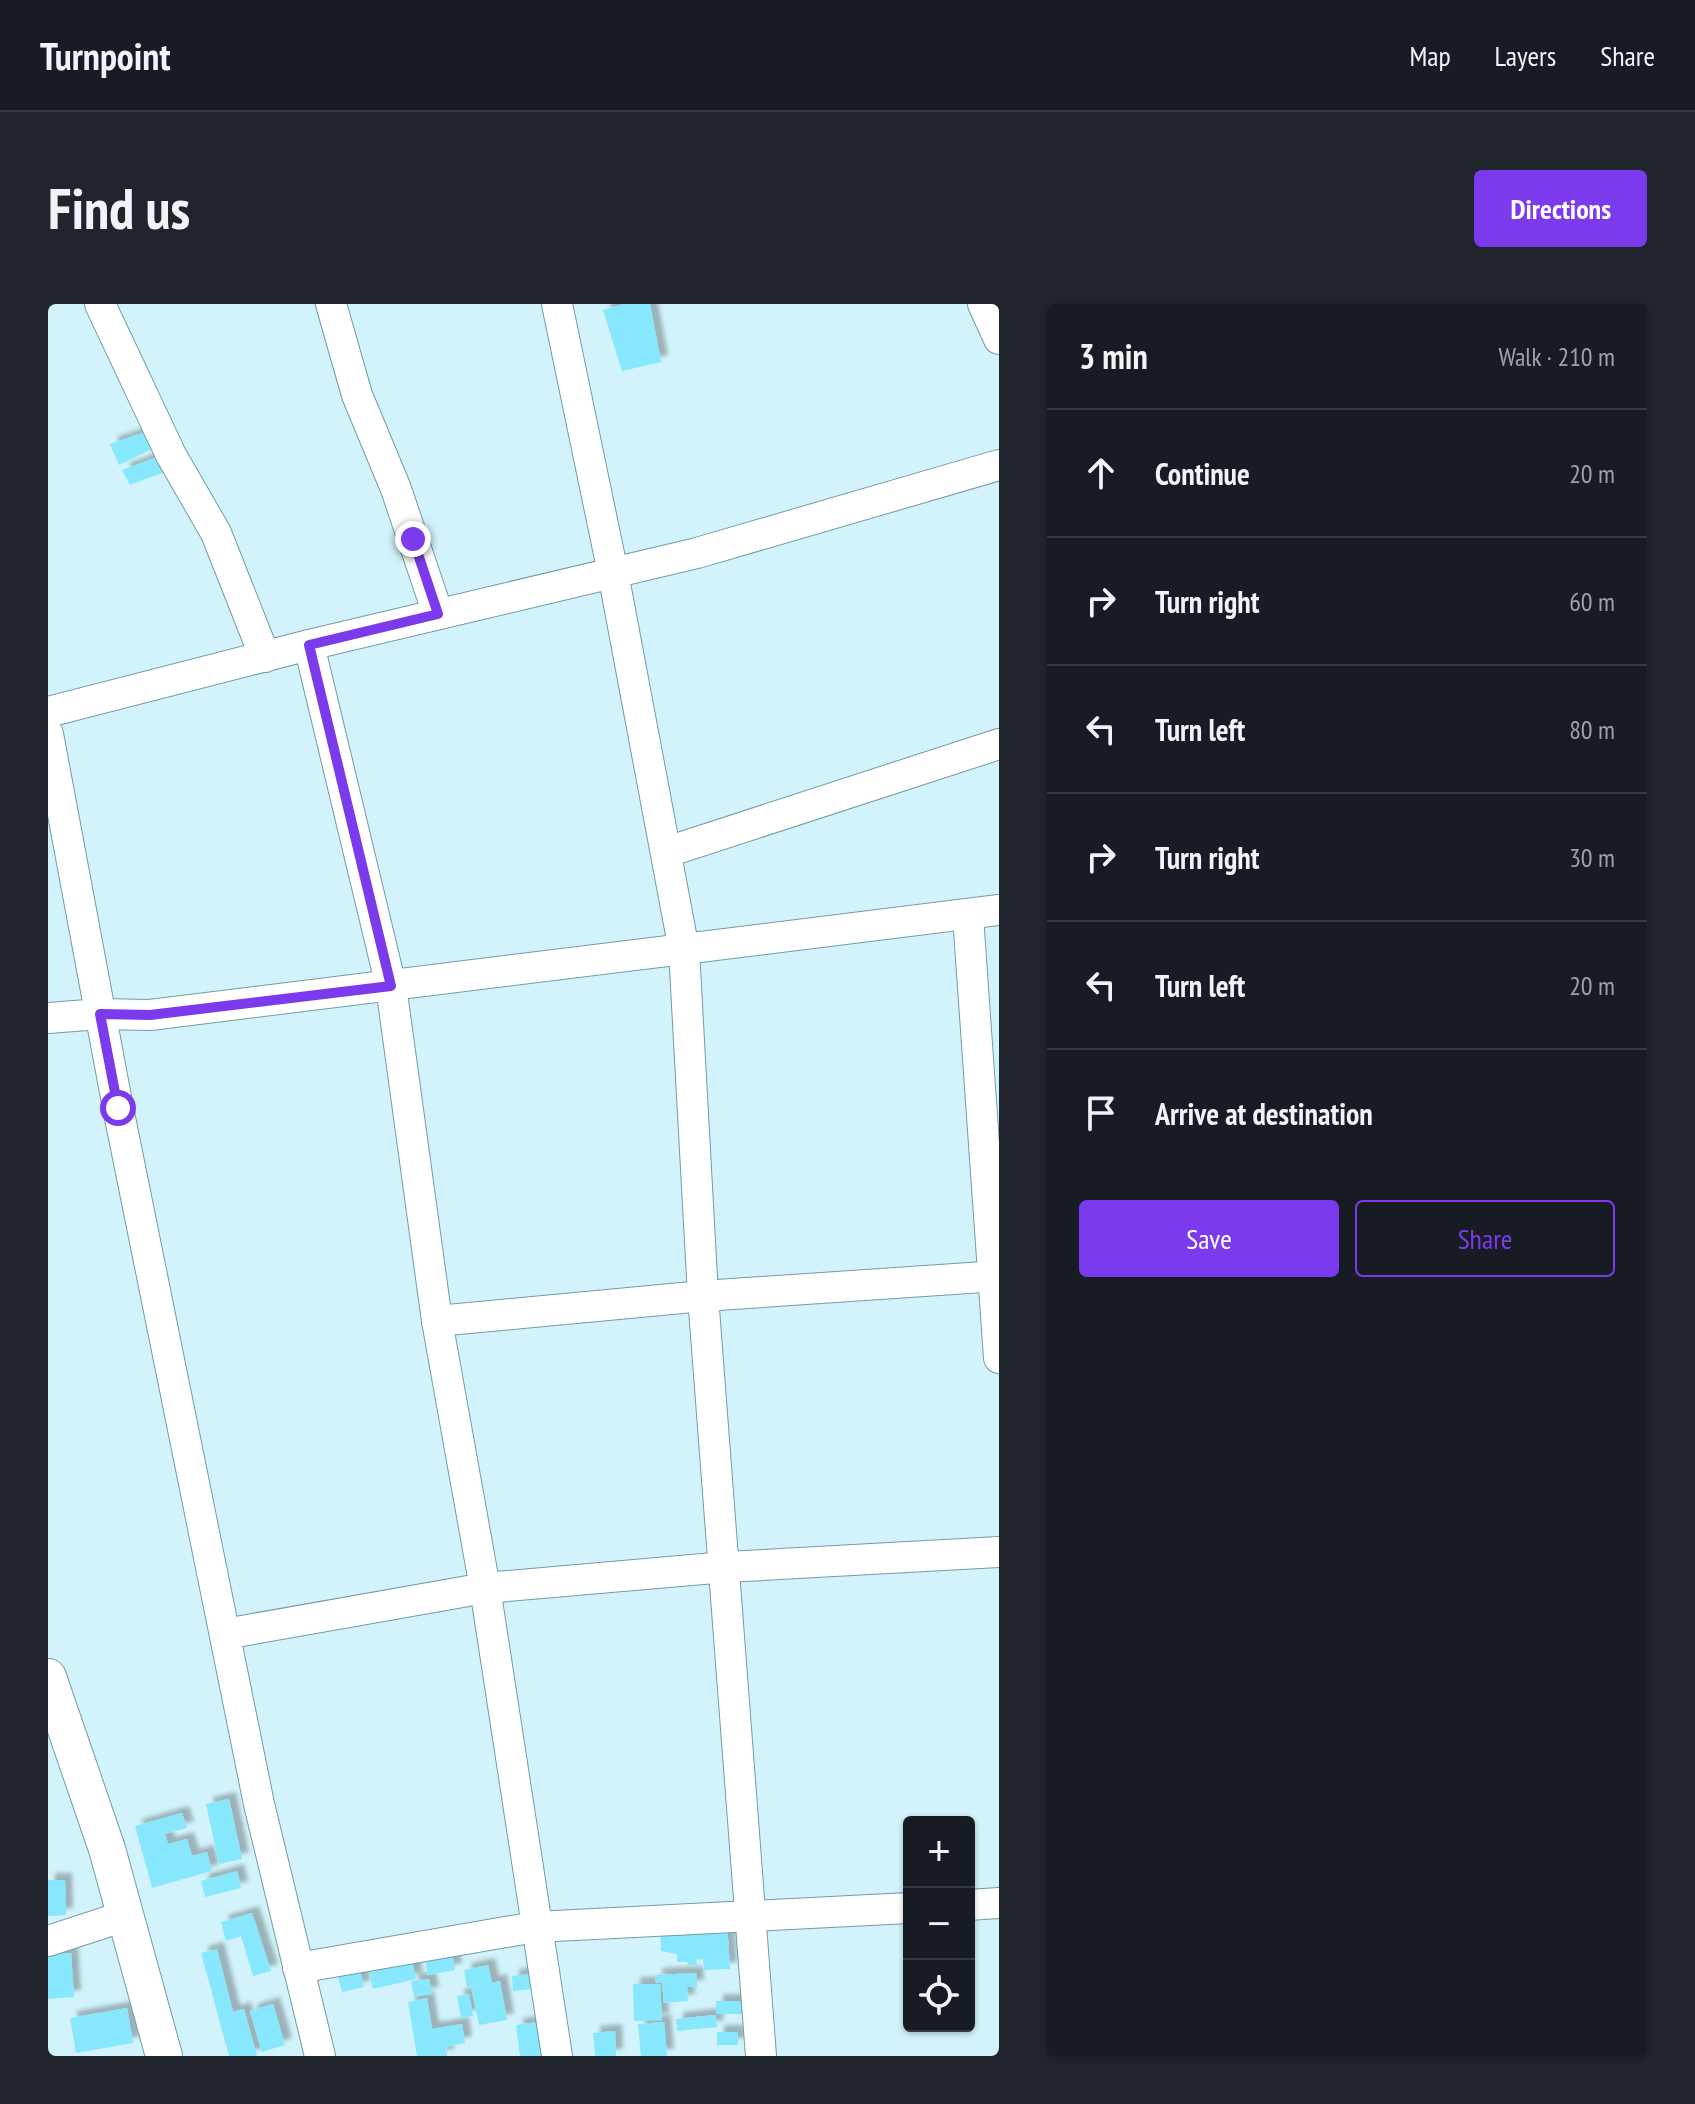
<!DOCTYPE html>
<meta charset="utf-8">
<style>
:root{--surface:#171b24;--page:#20242c;--text:#f1f3f6;--muted:#9ea1a6;--line:#363941;--accent:#7c3aed}
body{margin:0;font-family:"PT Sans Narrow",sans-serif;background:var(--page);color:var(--text)}
.controls{position:absolute;right:24px;bottom:24px;display:grid;overflow:hidden;border-radius:8px;box-shadow:0 2px 6px #0004}
.controls button{width:72px;height:72px;display:grid;place-items:center;padding:0;border:0;border-bottom:2px solid var(--line);background:var(--surface);color:var(--text);font:40px sans-serif}
.stop{position:absolute;width:24px;height:24px;margin:-18px;border:6px solid #7c3aed;border-radius:50%;background:#fff}
.stop.end{background:#7c3aed;border-color:#fff;box-shadow:0 2px 8px #0008}
.list{margin:0;padding:0;list-style:none}
h2{display:flex;justify-content:space-between;align-items:center;height:104px;margin:0;padding:0 32px;font-size:34px}
h2 small{font-size:26px;font-weight:400;color:var(--muted)}
.list li{display:grid;grid-template-columns:52px 1fr auto;gap:24px;align-items:center;box-sizing:border-box;height:128px;padding:0 32px;border-top:2px solid var(--line)}
.list b{display:block;font-size:30px;white-space:nowrap}
.list em{font-size:26px;font-style:normal;color:var(--muted)}
.actions{display:flex;gap:16px;padding:24px 32px}
.actions a{flex:1;padding:18px 0;border:2px solid var(--accent);border-radius:8px;text-align:center;font-size:28px;color:var(--accent)}
.actions .main{background:var(--accent);color:#fff}
.icon{flex:none;width:44px;height:44px;fill:none;stroke:currentColor;stroke-width:2;stroke-linecap:round;stroke-linejoin:round}
.map{position:relative;flex:none;width:951px;height:1752px;overflow:hidden;border-radius:8px}
header{display:flex;align-items:center;gap:48px;box-sizing:border-box;height:112px;padding:0 40px;background:var(--surface);border-bottom:2px solid var(--line)}
header strong{font-size:38px}
nav{display:flex;gap:44px;margin-inline-start:auto;font-size:28px}
.intro{display:flex;align-items:center;justify-content:space-between;box-sizing:border-box;height:192px;padding:0 48px}
h1{margin:0;font-size:56px}
.button{padding:20px 36px;border-radius:8px;background:var(--accent);color:#fff;font-size:28px;font-weight:700}
main{display:flex;gap:48px;padding:0 48px}
aside{flex:1;background:var(--surface);border-radius:8px;box-shadow:0 2px 6px #0004}
.map>svg:first-child{display:block}
.building{fill:#87e7fd;filter:url(#shadow)}
.lines{fill:none;stroke-linecap:round;stroke-linejoin:round}
.minor-casing{stroke:#739ba4;stroke-width:32}
.tertiary-casing{stroke:#739ba4;stroke-width:38}
.minor{stroke:#fff;stroke-width:30}
.tertiary{stroke:#fff;stroke-width:36}
.route{stroke:#7c3aed;stroke-width:10}
</style>
<header>
<strong>Turnpoint</strong>
<nav><a>Map</a><a>Layers</a><a>Share</a></nav>
</header>
<div class="intro"><h1>Find us</h1><a class="button">Directions</a></div>
<main>
<div class="map">
<svg width="951" height="1752" viewBox="0 0 951 1752">
<defs>
<filter id="shadow"><feDropShadow dx="7" dy="-7" stdDeviation="2" flood-color="#0004"/></filter>
</defs>
<rect width="100%" height="100%" fill="#d2f3fb"/>
<g class="building">
<path d="M576,0H602L613,58L574,67L555,6Z"/>
<path d="M97,128L106,144L71,161L62,140Z"/>
<path d="M112,152L122,166L82,181L74,166Z"/>
<path d="M181,1495L194,1555L171,1560L158,1500Z"/>
<path d="M134,1509L139,1524L117,1530L120,1540L139,1535L144,1552L159,1548L164,1567L104,1584L87,1522Z"/>
<path d="M189,1567L193,1584L157,1593L153,1577Z"/>
<path d="M0,1576H17L18,1611L0,1612Z"/>
<path d="M204,1609L223,1667L205,1672L193,1632L178,1637L173,1618Z"/>
<path d="M679,1619L682,1665L656,1666L655,1655H648L649,1661H640L639,1658H629V1650L613,1647L612,1622Z"/>
<path d="M169,1645L185,1708L196,1705L209,1752H181L153,1649Z"/>
<path d="M404,1648L407,1666L380,1671L377,1653Z"/>
<path d="M23,1649L26,1693L0,1695V1651Z"/>
<path d="M364,1657L368,1675L325,1685L321,1668Z"/>
<path d="M310,1660L316,1683L294,1688L288,1665Z"/>
<path d="M440,1661L444,1679L452,1677L459,1716L431,1721L423,1683L434,1680L419,1683L416,1666Z"/>
<path d="M648,1669L649,1683H639L640,1697L616,1699L614,1678L608,1679L607,1671Z"/>
<path d="M482,1670L484,1685L465,1687L464,1672Z"/>
<path d="M381,1675L384,1690L366,1692L363,1677Z"/>
<path d="M585,1680H612L614,1716L586,1717Z"/>
<path d="M421,1690L425,1712L413,1714L409,1692Z"/>
<path d="M379,1694L384,1725L414,1720L417,1739L398,1743L399,1752H369L360,1698Z"/>
<path d="M668,1697H694L695,1710H668Z"/>
<path d="M225,1700L237,1741L214,1748L202,1707Z"/>
<path d="M79,1704L85,1739L28,1749L22,1714Z"/>
<path d="M667,1711L669,1723L629,1727L628,1715Z"/>
<path d="M490,1718L494,1752H472L468,1721Z"/>
<path d="M616,1718L619,1752H593L590,1720Z"/>
<path d="M567,1727L568,1752H547L545,1729Z"/>
<rect x="669" y="1728" width="21" height="13"/>
</g>
<g class="lines">
<g class="minor-casing">
<g id="minor">
<path d="M52,0L123,151L168,229L217,353"/>
<path d="M283,0L309,91L348,185L390,310"/>
<path d="M509,0L565,269L636,646L655,992L713,1752"/>
<path d="M935,0L951,35"/>
<path d="M261,341L343,682L389,1017L437,1284L509,1752"/>
<path d="M0,408L261,341L649,249L951,161"/>
<path d="M0,430L70,804L211,1500L272,1752"/>
<path d="M619,548L951,440"/>
<path d="M920,612L951,1054"/>
<path d="M0,714L52,710L102,711L951,606"/>
<path d="M389,1017L655,992L951,972"/>
<path d="M177,1330L437,1284L678,1263L951,1248"/>
<path d="M921,1601L951,1599"/>
<path d="M0,1637L77,1612"/>
<path d="M250,1664L487,1623L861,1604"/>
</g>
</g>
<g class="tertiary-casing">
<path id="tertiary" d="M0,1373L59,1545L116,1752"/>
</g>
<use href="#minor" class="minor"/>
<use href="#tertiary" class="tertiary"/>
</g>
<g class="lines">
<path class="route" d="M70,804L52,710L102,711L343,682L261,341L390,310L365,235"/>
</g>
</svg>
<div class="controls">
<button>+</button>
<button>−</button>
<button><svg class="icon" aria-label="locate" viewBox="0 0 24 24"><circle cx="12" cy="12" r="6"/><path d="M12 2v4M12 18v4M2 12h4M18 12h4"/></svg></button>
</div>
<div class="stop" style="left:70px;top:804px"></div>
<div class="stop end" style="left:365px;top:235px"></div>
</div>
<aside>
<h2>3 min<small>Walk · 210 m</small></h2>
<ul class="list">
<li><svg class="icon" aria-label="ahead" viewBox="0 0 24 24"><path d="M12 20V5M6 11l6-6 6 6"/></svg><div><b>Continue</b></div><em>20 m</em></li>
<li><svg class="icon" aria-label="right" viewBox="0 0 24 24"><path d="M7 20v-9h11M14 6l5 5-5 5"/></svg><div><b>Turn right</b></div><em>60 m</em></li>
<li><svg class="icon" aria-label="left" viewBox="0 0 24 24"><path d="M17 20v-9H6M10 6l-5 5 5 5"/></svg><div><b>Turn left</b></div><em>80 m</em></li>
<li><svg class="icon" aria-label="right" viewBox="0 0 24 24"><path d="M7 20v-9h11M14 6l5 5-5 5"/></svg><div><b>Turn right</b></div><em>30 m</em></li>
<li><svg class="icon" aria-label="left" viewBox="0 0 24 24"><path d="M17 20v-9H6M10 6l-5 5 5 5"/></svg><div><b>Turn left</b></div><em>20 m</em></li>
<li><svg class="icon" aria-label="arrive" viewBox="0 0 24 24"><path d="M6 21V4h12l-3 4 3 4H6"/></svg><div><b>Arrive at destination</b></div></li>
</ul>
<div class="actions"><a class="main">Save</a><a>Share</a></div>
</aside>
</main>
